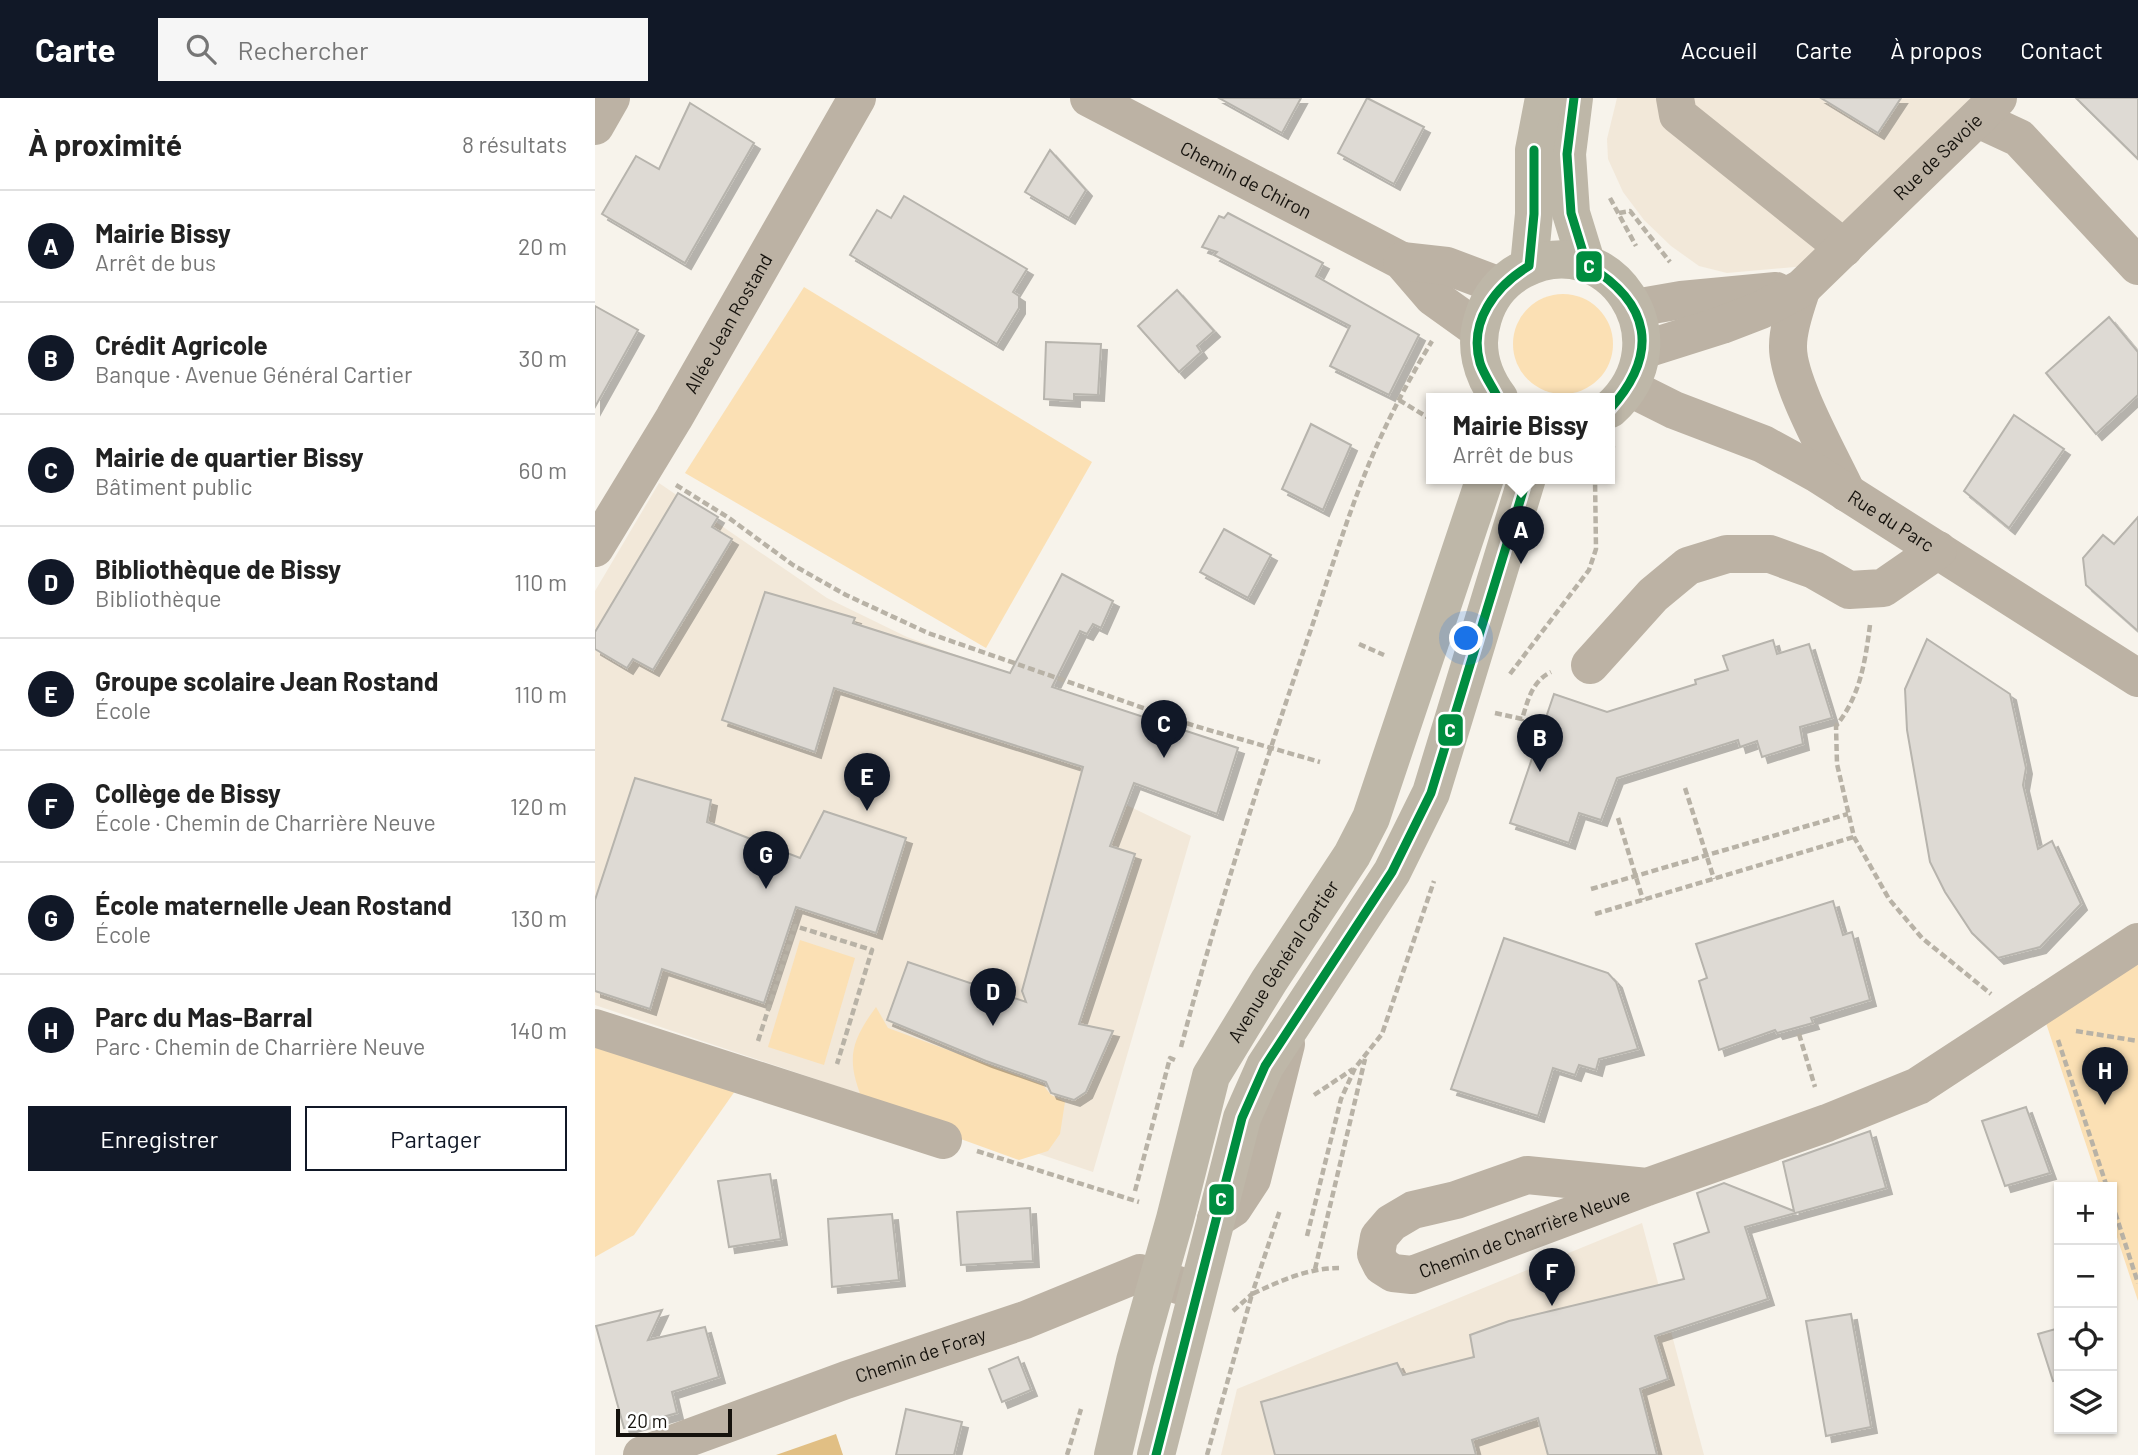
<!DOCTYPE html>
<html lang="fr">
<meta charset="utf-8">
<style>
:root{--surface:#fff;--page:#f6f6f6;--text:#222;--muted:#767676;--line:#e0e0e0;--accent:#111827}
body{margin:0;font-family:Barlow,sans-serif;background:var(--page);color:var(--text)}
.controls{position:absolute;right:21px;bottom:21px;display:grid;overflow:hidden;border-radius:0px;box-shadow:0 2px 5px #0004}
.controls button{width:63px;height:63px;display:grid;place-items:center;padding:0;border:0;border-bottom:2px solid var(--line);background:var(--surface);color:var(--text);font:35px sans-serif}
.scale{position:absolute;left:21px;bottom:18px;width:116px;box-sizing:border-box;padding-left:7px;border:4px solid #15120d;border-top:0;font-size:19px;line-height:24px;white-space:nowrap;color:#15120d;-webkit-text-stroke:5px #fff;paint-order:stroke}
.you{position:absolute;left:872px;top:541px;width:24px;height:24px;margin:-18px;border:5px solid #fff;border-radius:50%;background:#1a73e8;box-shadow:0 0 0 10px #1a73e833}
.badge{display:grid;place-items:center;width:46px;height:46px;border-radius:50%;background:var(--accent);color:#fff;font-size:23px;font-weight:700}
.pin{position:absolute;translate:-50% -58px;filter:drop-shadow(0 2px 4px #0008)}
.pin::after{content:'';position:absolute;top:37px;width:24px;height:21px;background:inherit;clip-path:polygon(0 0,100% 0,50% 100%)}
.popup{position:absolute;left:831px;top:295px;width:189px;height:91px;box-sizing:border-box;display:grid;place-content:center;border-radius:0px;background:var(--surface);filter:drop-shadow(0 2px 5px #0005);font-size:23px;white-space:nowrap;color:var(--muted)}
.popup b{font-size:26px;color:var(--text)}
.popup::after{content:'';position:absolute;left:50%;top:100%;margin-left:-14px;border:14px solid transparent;border-top-color:var(--surface)}
.list{margin:0;padding:0;list-style:none}
h2{display:flex;justify-content:space-between;align-items:center;height:91px;margin:0;padding:0 28px;font-size:30px}
h2 small{font-size:23px;font-weight:400;color:var(--muted)}
.list li{display:grid;grid-template-columns:46px 1fr auto;gap:21px;align-items:center;box-sizing:border-box;height:112px;padding:0 28px;border-top:2px solid var(--line)}
.list b{display:block;font-size:26px;white-space:nowrap}
.list p{margin:0;font-size:23px;white-space:nowrap;color:var(--muted)}
.list em{font-size:23px;font-style:normal;color:var(--muted)}
.actions{display:flex;gap:14px;padding:21px 28px}
.actions a{flex:1;padding:16px 0;border:2px solid var(--accent);border-radius:0px;text-align:center;font-size:24px;color:var(--accent)}
.actions .main{background:var(--accent);color:#fff}
.icon{flex:none;width:38px;height:38px;fill:none;stroke:currentColor;stroke-width:2;stroke-linecap:round;stroke-linejoin:round}
.map{position:relative;flex:none;width:1543px;height:1357px;overflow:hidden}
header{display:flex;align-items:center;gap:42px;box-sizing:border-box;height:98px;padding:0 35px;background:var(--accent);color:#fff}
header strong{font-size:33px}
nav{display:flex;gap:38px;margin-inline-start:auto;font-size:24px}
.search{width:490px;height:63px;background:var(--page);display:flex;align-items:center;gap:18px;box-sizing:border-box;padding:0 24px;border-radius:0px;color:var(--muted);font-size:26px}
main{display:flex}
aside{flex:1;background:var(--surface)}
.map>svg:first-child{display:block}
.built{fill:#f2e8d9}
.green{fill:#fbe0b4}
.water{fill:#e1bf84}
.building{fill:#dedad4;stroke:#b7b4ad;stroke-width:2;filter:url(#shadow)}
.lines{fill:none;stroke-linecap:round;stroke-linejoin:round}
.path{stroke:#b8b2a6;stroke-width:4.5;stroke-dasharray:7 3.5;stroke-linecap:butt}
.minor{stroke:#bcb2a4;stroke-width:38}
.major{stroke:#beb7a8;stroke-width:38}
.bus-1-casing{stroke:#fff;stroke-width:14}
.bus-1{stroke:#008d3f;stroke-width:9}
.labels{text-anchor:middle;stroke-width:6;stroke-linejoin:round;paint-order:stroke}
.street-label{font-size:19px;fill:#15120d;stroke:#fff}
.line-badge{stroke:#fff;stroke-width:2.5}
.badge-label{font-size:19px;text-anchor:middle;font-weight:bold;fill:#fff}
</style>
<header>
<strong>Carte</strong>
<div class="search"><svg class="icon" aria-label="search" viewBox="0 0 24 24"><circle cx="10" cy="10" r="6"/><path d="M15 15l6 6"/></svg>Rechercher</div>
<nav><a>Accueil</a><a>Carte</a><a>À propos</a><a>Contact</a></nav>
</header>
<main>
<aside>
<h2>À proximité<small>8 résultats</small></h2>
<ul class="list">
<li><span class="badge">A</span><div><b>Mairie Bissy</b><p>Arrêt de bus</p></div><em>20 m</em></li>
<li><span class="badge">B</span><div><b>Crédit Agricole</b><p>Banque · Avenue Général Cartier</p></div><em>30 m</em></li>
<li><span class="badge">C</span><div><b>Mairie de quartier Bissy</b><p>Bâtiment public</p></div><em>60 m</em></li>
<li><span class="badge">D</span><div><b>Bibliothèque de Bissy</b><p>Bibliothèque</p></div><em>110 m</em></li>
<li><span class="badge">E</span><div><b>Groupe scolaire Jean Rostand</b><p>École</p></div><em>110 m</em></li>
<li><span class="badge">F</span><div><b>Collège de Bissy</b><p>École · Chemin de Charrière Neuve</p></div><em>120 m</em></li>
<li><span class="badge">G</span><div><b>École maternelle Jean Rostand</b><p>École</p></div><em>130 m</em></li>
<li><span class="badge">H</span><div><b>Parc du Mas-Barral</b><p>Parc · Chemin de Charrière Neuve</p></div><em>140 m</em></li>
</ul>
<div class="actions"><a class="main">Enregistrer</a><a>Partager</a></div>
</aside>
<div class="map">
<svg width="1543" height="1357" viewBox="0 0 1543 1357">
<defs>
<filter id="shadow"><feDropShadow dx="6" dy="6" stdDeviation="0" flood-color="#0004"/></filter>
</defs>
<rect width="100%" height="100%" fill="#f7f3eb"/>
<g class="built">
<path d="M1022,0H1381L1211,168L1132,175L1104,168L1076,148L1049,122L1028,94L1013,61L1012,41Z"/>
<path d="M64,385L232,500L312,539L509,611L492,688L596,738L498,1074L0,907V493Z"/>
<path d="M1047,1125L1109,1357H626L642,1291Z"/>
</g>
<g class="green">
<path d="M209,189L497,364L391,550L90,375Z"/>
<circle cx="968" cy="246" r="50"/>
<path d="M205,842L260,860L229,967L173,949Z"/>
<path d="M1543,864V1203L1517,1124V1089H1505L1451,925Z"/>
<path d="M281,909L293,930L448,987L456,997L470,1004L465,1036L453,1053L424,1062L269,1006C252,964 253,947 281,909Z"/>
<path d="M0,947L140,993L39,1137L0,1159Z"/>
</g>
<path class="water" d="M241,1336L248,1357H181Z"/>
<g class="building">
<path d="M624,0H706L687,35Z"/>
<path d="M772,0L829,29L799,86L743,55Z"/>
<path d="M1226,0H1306L1283,35Z"/>
<path d="M1481,0H1543V61Z"/>
<path d="M95,5L159,45L90,165L7,116L41,58L64,71Z"/>
<path d="M455,52L491,92L474,120L430,94Z"/>
<path d="M309,98L432,171L418,194L424,198V210L402,246L255,157L282,112L296,120Z"/>
<path d="M633,115L728,165L721,178L824,237L794,297L735,268L755,228L619,157L622,154L607,149L624,118L629,120Z"/>
<path d="M582,192L619,233L602,248L606,254L584,274L543,228Z"/>
<path d="M0,208L43,232L0,309Z"/>
<path d="M1514,219L1543,254V297L1501,336L1451,275Z"/>
<path d="M451,244L506,246L503,297L479,296V303L449,301Z"/>
<path d="M1419,317L1469,351L1414,430L1369,393Z"/>
<path d="M716,326L756,347L728,412L687,391Z"/>
<path d="M83,395L123,419L117,429L137,441L58,572L38,561L32,570L0,551V534Z"/>
<path d="M1543,419V533L1491,487L1488,460L1508,437L1519,446Z"/>
<path d="M629,431L676,457L653,500L605,474Z"/>
<path d="M467,476L518,503L506,530L498,526L492,536L485,533L457,589L643,650L622,716L539,685L515,748L540,756L484,926L518,933L491,994L479,1002L456,995L451,984L391,963L292,922L313,864L431,904L427,893L488,669L239,590L220,654L127,622L170,494L260,520L258,525L415,575Z"/>
<path d="M1332,541L1415,596L1431,670L1428,687L1443,751L1457,743L1486,806L1445,849L1403,860L1377,835L1350,794L1335,764L1312,632L1310,591Z"/>
<path d="M1178,542L1182,556L1214,546L1237,620L1205,629L1208,646L1167,659L1162,643L1145,649L1143,642L1022,680L1006,722L984,715L974,745L915,725L959,596L1012,614L1101,586L1100,582L1133,572L1128,558Z"/>
<path d="M40,680L116,702L112,724L205,760L229,713L311,740L281,835L201,809L169,905L67,871L55,911L0,893V802Z"/>
<path d="M1238,803L1248,837L1257,834L1275,902L1216,920L1218,925L1182,935L1180,932L1124,952L1104,883L1112,880L1101,846Z"/>
<path d="M909,840L1013,875L1021,884L1043,951L1004,961L1001,972L984,967L980,977L958,970L943,1018L856,991Z"/>
<path d="M1431,1009L1455,1075L1410,1088L1387,1023Z"/>
<path d="M1275,1033L1291,1090L1150,1129L1173,1201L1060,1238L1073,1281L1045,1291L1062,1357H953L943,1320L877,1342L881,1357H680L666,1304L802,1265L808,1277L879,1259L875,1237L914,1223L1089,1181L1079,1146L1114,1134L1102,1095L1129,1085L1199,1113L1188,1064Z"/>
<path d="M175,1076L186,1141L134,1149L123,1083Z"/>
<path d="M435,1110L438,1163L366,1167L362,1114Z"/>
<path d="M297,1116L304,1182L237,1189L233,1121Z"/>
<path d="M67,1212L53,1242L110,1229L124,1279L77,1294L82,1315L29,1330L1,1228Z"/>
<path d="M1256,1216L1276,1329L1231,1338L1211,1223Z"/>
<path d="M1464,1230V1282L1458,1283L1443,1236Z"/>
<path d="M423,1259L436,1292L407,1304L394,1271Z"/>
<path d="M311,1311L367,1324L359,1357H301Z"/>
</g>
<g class="lines">
<g class="path">
<path d="M1015,100L1041,148"/>
<path d="M1024,115L1035,113L1075,164"/>
<path d="M804,302L837,322"/>
<path d="M1015,371L1018,348"/>
<path d="M81,387L134,420L198,467L251,497L333,535L600,628L725,664"/>
<path d="M1275,527C1270,565 1265,598 1241,628L1242,666L1259,739L1294,801L1327,840L1396,896"/>
<path d="M764,546L789,557"/>
<path d="M915,576L994,472L1001,451L1000,380"/>
<path d="M900,615L927,621C933,602 937,583 956,574"/>
<path d="M1090,690L1119,781"/>
<path d="M1023,720L1048,802"/>
<path d="M996,791L1253,716"/>
<path d="M1000,816L1259,739"/>
<path d="M1481,933L1543,943"/>
<path d="M1204,936L1220,989"/>
<path d="M1463,942L1512,1089"/>
<path d="M163,943L200,828L277,852L242,966"/>
<path d="M586,949C623,810 667,673 714,537C734,479 752,418 776,361C793,321 814,281 837,243"/>
<path d="M719,997L758,971"/>
<path d="M382,1053L544,1104"/>
<path d="M540,1093L575,960L580,962"/>
<path d="M1517,1105L1543,1185"/>
<path d="M712,1138L746,1001L760,970L787,936L839,783"/>
<path d="M720,1171L770,961"/>
<path d="M638,1213L657,1196L685,1112"/>
<path d="M472,1357L486,1311"/>
<path d="M612,1357L657,1196C685,1183 713,1170 744,1170"/>
</g>
<g class="minor">
<path id="s1" d="M494,0L807,163L838,199L884,232"/>
<path d="M1080,0L1083,17L1249,150"/>
<path d="M1383,21L1424,40L1543,168"/>
<path d="M0,28L16,0"/>
<path d="M807,163L852,168L905,188"/>
<path d="M1207,190C1201,208 1193,229 1193,248C1192,284 1236,360 1252,395"/>
<path d="M1040,210L1086,202L1181,193"/>
<path id="s2" d="M1048,252L1127,227L1166,212L1207,190L1403,0"/>
<path id="s3" d="M1035,290L1079,312L1168,346L1221,375L1543,580"/>
<path id="s4" d="M0,450L79,320L262,0"/>
<path d="M995,567L1058,497L1093,468L1132,456H1175L1219,472L1254,492L1288,490L1343,452"/>
<path d="M0,930L348,1042"/>
<path id="s5" d="M1052,1089L932,1077L861,1102L818,1112L796,1125L784,1139L781,1156L787,1168L798,1175L817,1177L1052,1089L1232,1025L1323,988L1543,844"/>
<path d="M621,1121L638,1110L657,1081L691,946"/>
<path id="s6" d="M47,1357L251,1282L430,1222L545,1175L602,1193"/>
</g>
<g class="major">
<path d="M979,0L972,56L976,115L992,167"/>
<path d="M934,168L939,116V52L949,0"/>
<path d="M904,300C886,276 879,248 888,220C894,199 908,182 927,172C1013,126 1092,242 1015,311"/>
<path id="s7" d="M518,1357L540,1263L580,1121L616,978L674,883L757,757L776,720L890,380"/>
<path d="M561,1357L647,1020L670,968L797,774L836,695L932,380"/>
</g>
<g class="bus-1-casing">
<g id="bus-1">
<path d="M979,0L972,56L976,115L992,167C1056,205 1065,255 1015,311"/>
<path d="M903,300C897,288 889,277 885,265C873,223 901,188 934,168L939,116V52"/>
<path d="M561,1357L647,1020L670,968L797,774L836,695L932,380"/>
</g>
</g>
<use href="#bus-1" class="bus-1"/>
</g>
<g class="labels">
<g class="street-label">
<text dy="7" stroke="none"><textPath href="#s2" startOffset="360">Rue de Savoie</textPath></text>
<text dy="7" stroke="none"><textPath href="#s1" startOffset="177">Chemin de Chiron</textPath></text>
<text dy="7" stroke="none"><textPath href="#s4" startOffset="261">Allée Jean Rostand</textPath></text>
<text dy="7" stroke="none"><textPath href="#s3" startOffset="294">Rue du Parc</textPath></text>
<text dy="7" stroke="none"><textPath href="#s7" startOffset="527">Avenue Général Cartier</textPath></text>
<text dy="7" stroke="none"><textPath href="#s5" startOffset="467">Chemin de Charrière Neuve</textPath></text>
<text dy="7" stroke="none"><textPath href="#s6" startOffset="296">Chemin de Foray</textPath></text>
</g>
</g>
<g class="line-badge">
<rect x="980" y="152" width="28" height="33" rx="7" fill="#008d3f"/>
<rect x="842" y="615" width="27" height="34" rx="7" fill="#008d3f"/>
<rect x="613" y="1085" width="27" height="33" rx="7" fill="#008d3f"/>
</g>
<g class="badge-label">
<text x="994" y="175">C</text>
<text x="855" y="639">C</text>
<text x="626" y="1108">C</text>
</g>
</svg>
<div class="controls">
<button>+</button>
<button>−</button>
<button><svg class="icon" aria-label="locate" viewBox="0 0 24 24"><circle cx="12" cy="12" r="6"/><path d="M12 2v4M12 18v4M2 12h4M18 12h4"/></svg></button>
<button><svg class="icon" aria-label="layers" viewBox="0 0 24 24"><path d="M12 4l9 5-9 5-9-5zM3 14l9 5 9-5"/></svg></button>
</div>
<div class="scale">20 m</div>
<div class="you"></div>
<div class="pin badge" style="left:926px;top:466px">A</div>
<div class="popup"><b>Mairie Bissy</b>Arrêt de bus</div>
<div class="pin badge" style="left:945px;top:674px">B</div>
<div class="pin badge" style="left:569px;top:660px">C</div>
<div class="pin badge" style="left:398px;top:928px">D</div>
<div class="pin badge" style="left:272px;top:713px">E</div>
<div class="pin badge" style="left:957px;top:1208px">F</div>
<div class="pin badge" style="left:171px;top:791px">G</div>
<div class="pin badge" style="left:1510px;top:1007px">H</div>
</div>
</main>
